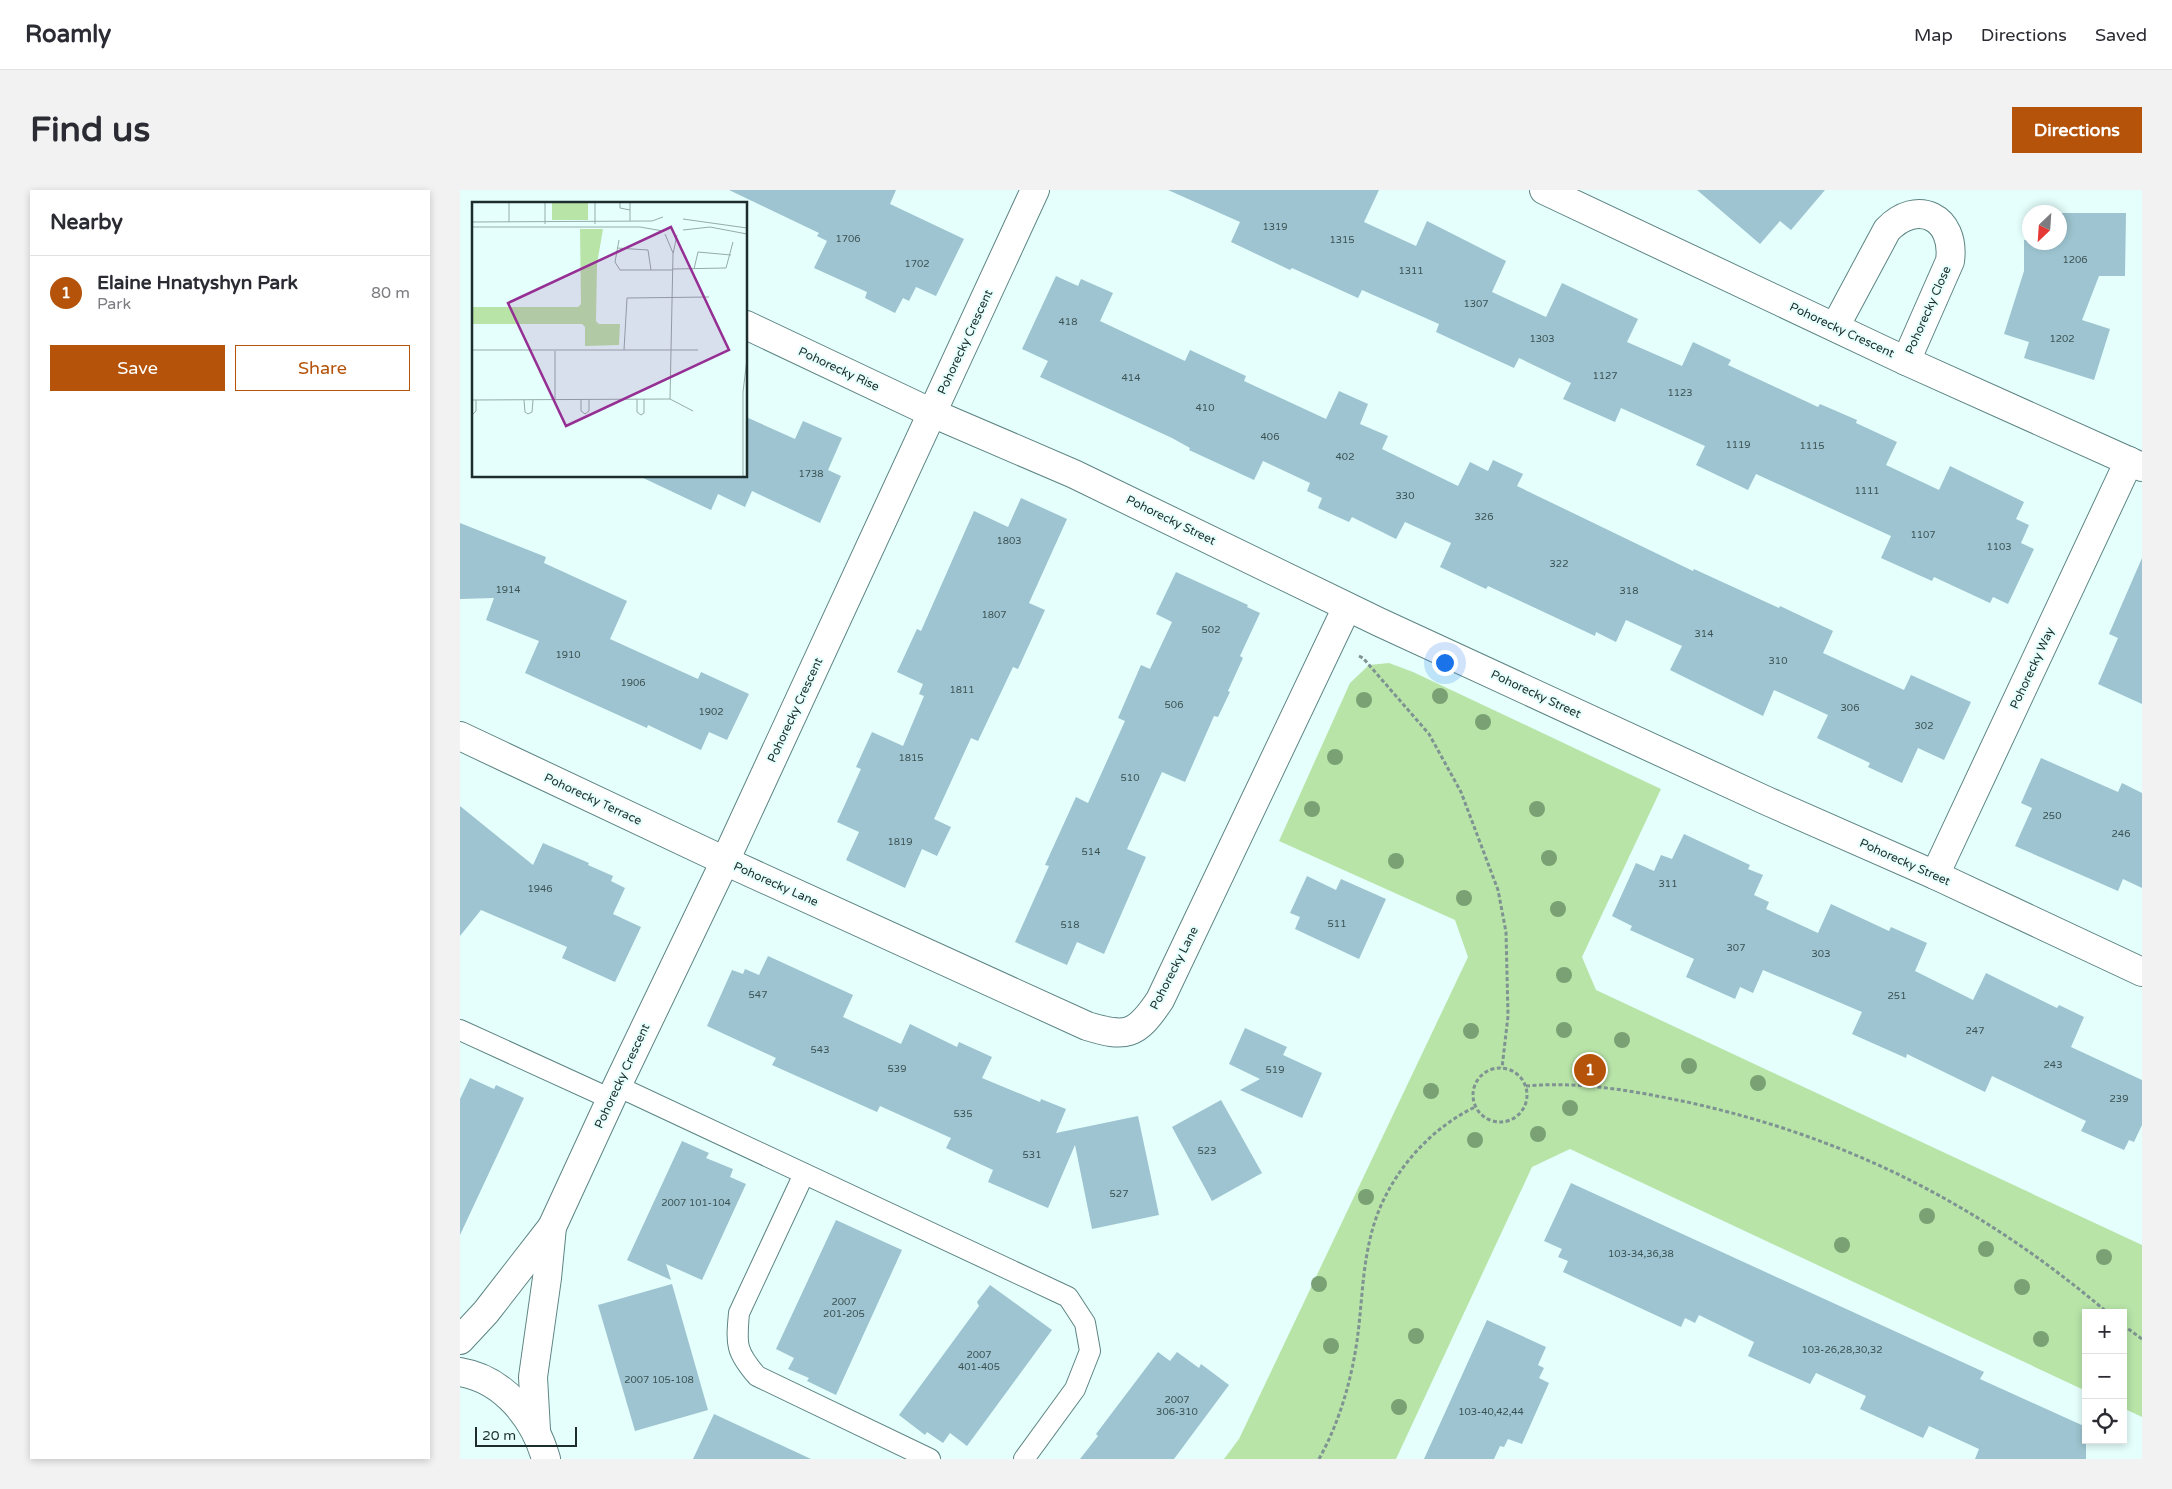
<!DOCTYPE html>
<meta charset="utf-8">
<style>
:root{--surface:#fff;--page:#f2f2f3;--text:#2b2b33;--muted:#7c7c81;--line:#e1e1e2;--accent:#b45309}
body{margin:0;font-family:"Varela Round",sans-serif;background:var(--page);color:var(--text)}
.controls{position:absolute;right:15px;bottom:15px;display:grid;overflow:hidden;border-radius:0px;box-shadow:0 2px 8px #0003}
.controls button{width:45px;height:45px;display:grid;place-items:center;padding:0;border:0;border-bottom:1px solid var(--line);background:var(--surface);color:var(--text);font:25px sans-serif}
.compass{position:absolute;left:1562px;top:15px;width:45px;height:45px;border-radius:50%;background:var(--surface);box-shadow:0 2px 8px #0003;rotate:205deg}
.scale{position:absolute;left:15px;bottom:12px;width:102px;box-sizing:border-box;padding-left:5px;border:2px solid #1c2d2c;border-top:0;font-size:14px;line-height:18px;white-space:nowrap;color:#1c2d2c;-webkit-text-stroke:4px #e5fffd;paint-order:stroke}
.you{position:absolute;left:984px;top:472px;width:18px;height:18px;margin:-12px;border:4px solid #fff;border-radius:50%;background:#1a73e8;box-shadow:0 0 0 8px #1a73e833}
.badge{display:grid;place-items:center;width:32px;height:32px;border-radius:50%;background:var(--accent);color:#fff;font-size:16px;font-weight:700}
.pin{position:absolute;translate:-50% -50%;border:2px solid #fff;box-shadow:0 1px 5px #0006}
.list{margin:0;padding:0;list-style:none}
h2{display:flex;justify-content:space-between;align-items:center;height:65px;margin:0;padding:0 20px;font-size:21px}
h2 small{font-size:16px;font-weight:400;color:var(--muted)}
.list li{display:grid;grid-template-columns:32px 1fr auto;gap:15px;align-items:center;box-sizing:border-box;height:75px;padding:0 20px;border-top:1px solid var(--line)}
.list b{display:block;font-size:19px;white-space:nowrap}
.list p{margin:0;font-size:16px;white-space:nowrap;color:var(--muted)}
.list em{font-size:16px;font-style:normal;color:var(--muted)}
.actions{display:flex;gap:10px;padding:15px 20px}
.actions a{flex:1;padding:11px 0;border:1px solid var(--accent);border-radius:0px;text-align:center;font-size:18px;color:var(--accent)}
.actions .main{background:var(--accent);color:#fff}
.icon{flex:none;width:28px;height:28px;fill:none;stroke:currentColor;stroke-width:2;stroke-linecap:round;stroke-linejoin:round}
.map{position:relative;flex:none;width:1682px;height:1269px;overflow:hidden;border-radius:0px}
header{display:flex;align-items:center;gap:30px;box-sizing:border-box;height:70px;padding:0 25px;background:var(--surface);border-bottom:1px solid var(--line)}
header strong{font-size:24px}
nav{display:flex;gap:28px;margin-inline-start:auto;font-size:18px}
.intro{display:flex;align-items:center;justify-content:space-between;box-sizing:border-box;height:120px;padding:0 30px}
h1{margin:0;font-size:35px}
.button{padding:12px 22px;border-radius:0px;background:var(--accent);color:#fff;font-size:18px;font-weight:700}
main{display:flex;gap:30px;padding:0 30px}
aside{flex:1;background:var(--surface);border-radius:0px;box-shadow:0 2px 8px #0003}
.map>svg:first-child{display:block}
.green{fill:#b8e4a8}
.building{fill:#9dc4d0}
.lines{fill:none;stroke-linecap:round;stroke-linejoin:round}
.service-casing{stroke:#5d8583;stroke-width:22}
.minor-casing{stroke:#5d8583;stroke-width:30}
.tertiary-casing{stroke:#5d8583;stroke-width:30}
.path{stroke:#7e9392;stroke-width:3;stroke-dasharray:4 2.5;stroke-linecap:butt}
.service{stroke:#fff;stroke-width:20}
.minor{stroke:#fff;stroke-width:28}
.tertiary{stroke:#fff;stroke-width:28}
.tree{fill:#79a174}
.labels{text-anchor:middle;stroke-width:4;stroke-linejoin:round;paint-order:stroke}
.number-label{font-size:10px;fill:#3c5355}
.street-label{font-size:12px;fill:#1c2d2c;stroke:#e5fffd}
.inset-road{fill:none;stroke:#95aba9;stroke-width:1}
.view{fill:#962f93;fill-opacity:0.15;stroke:#962f93;stroke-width:2.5}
.inset-edge{fill:none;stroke:#1c2d2c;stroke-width:2.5}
</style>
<header>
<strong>Roamly</strong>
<nav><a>Map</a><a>Directions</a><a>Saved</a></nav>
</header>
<div class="intro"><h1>Find us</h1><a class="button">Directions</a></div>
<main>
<aside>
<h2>Nearby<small></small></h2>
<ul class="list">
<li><span class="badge">1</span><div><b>Elaine Hnatyshyn Park</b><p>Park</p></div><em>80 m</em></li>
</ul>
<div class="actions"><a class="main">Save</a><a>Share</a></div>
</aside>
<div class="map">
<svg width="1682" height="1269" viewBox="0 0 1682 1269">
<rect width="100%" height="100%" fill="#e5fffd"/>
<path class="green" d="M929,473L953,482L1201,599L1122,767L1136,800L1682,1055V1227L1663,1218V1123H1626V1201L1110,959L1072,977L936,1269H764L779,1249L1008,767L995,730L819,651L890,493L909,475Z"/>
<g class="building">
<path d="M269,0H436L430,14L504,49L476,106L456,97L449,111L443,108L435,123L405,108L407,102L354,78L367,51L357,46L359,43Z"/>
<path d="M708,0H919L904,32L956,56L967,31L1046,71L1032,102L1086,127L1102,93L1178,129L1167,152L1222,176L1233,152L1271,170L1268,175L1358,217L1360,214L1397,230L1396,233L1437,252L1426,275L1479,300L1490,276L1564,312L1556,329L1569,335L1561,353L1574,359L1548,414L1533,407L1530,413L1474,387L1472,391L1421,368L1431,346L1296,284L1288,300L1236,275L1245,256L1161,218L1155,232L1103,209L1111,193L1059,168L1054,178L976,142L979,134L902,100L898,108L832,78L830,80L771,52L780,32Z"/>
<path d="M1237,0H1365L1331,40L1320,31L1300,54Z"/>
<path d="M1600,23H1666L1665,86H1639L1622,130L1650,139L1634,190L1564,168L1569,152L1544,144L1564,81V50H1570V52H1600Z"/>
<path d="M596,86L618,96L621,89L653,103L640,131L725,171L730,160L786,186L784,191L866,229L879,201L908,214L900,234L928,246L922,259L998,296L1010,272L1028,281L1033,270L1063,284L1057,296L1233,381L1234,379L1319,418L1320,416L1373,441L1363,463L1444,500L1451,485L1511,512L1484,570L1458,558L1442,593L1408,577L1410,573L1357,548L1368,525L1314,500L1303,526L1210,480L1222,456L1166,430L1156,452L1136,442L1135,446L1028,396L1026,399L980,377L991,353L945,332L936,349L892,327L889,332L858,318L862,308L847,301L850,293L803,271L794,290L729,260L730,258L712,248L580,187L588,171L562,159Z"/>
<path d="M286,227L335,249L343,231L382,248L368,280L381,286L360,333L292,301L285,317L258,304L251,320L179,286H286Z"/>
<path d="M561,308L607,329L569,413L585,420L558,479L553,477L518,551L511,548L474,629L491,637L477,666L462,659L445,698L386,670L399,642L377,632L401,579L396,577L412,542L443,556L464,506L459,504L463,494L437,482L457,439L461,441L514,321L548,337Z"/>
<path d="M0,333L86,367L84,373L167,411L150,449L238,489L241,482L289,504L267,550L249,542L241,560L188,535L187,538L65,483L79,451L26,430L34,408L0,409Z"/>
<path d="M1682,368V514L1638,494L1658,448L1649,444Z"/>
<path d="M716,382L788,415L787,417L800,423L780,466L783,468L768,501L770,502L758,527L754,526L725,592L702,582L667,659L686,667L644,764L617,752L607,775L555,752L589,676L585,675L616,607L628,613L665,531L658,528L681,475L690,479L712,432L696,424Z"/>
<path d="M1581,568L1658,602L1662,593L1682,603V698L1663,689L1658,701L1555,656L1572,618L1561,613Z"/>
<path d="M0,616L73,675L83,653L129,673L128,675L153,686L151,691L165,698L153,724L181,737L155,792L102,768L107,757L21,720L0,746Z"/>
<path d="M1224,644L1290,675L1288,679L1303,685L1294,705L1309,712L1306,719L1358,743L1371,714L1429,741L1431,737L1467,753L1455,781L1513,810L1526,783L1597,818L1599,815L1624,827L1611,857L1682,890V935L1674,952L1669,950L1664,960L1621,941L1626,931L1532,886L1525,902L1447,864L1446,868L1392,844L1402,822L1303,780L1293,803L1280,797L1275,809L1226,787L1234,769L1170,740L1172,736L1152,726L1176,673L1194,681L1201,665L1212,669Z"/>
<path d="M847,686L876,700L881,689L926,709L899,769L835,739L840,727L830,723Z"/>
<path d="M308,766L393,805L383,827L441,854L450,834L497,857L499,852L532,867L522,888L580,912L581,909L606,919L596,943L678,926L699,1025L632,1039L615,955L588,1018L528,992L533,980L486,958L491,948L420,916L417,922L312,875L316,868L247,836L272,780L283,784L285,779L299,785Z"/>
<path d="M785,838L827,857L823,865L862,883L842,928L780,900L800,889L769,874Z"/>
<path d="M10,888L34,899L36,895L64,908L0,1045V909Z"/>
<path d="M761,910L802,983L752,1011L712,937Z"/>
<path d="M222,951L249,963L246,968L273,979L270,987L286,994L242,1090L206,1074L211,1090L167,1070Z"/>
<path d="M1111,993L1524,1182L1520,1189L1626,1237V1269H1515L1519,1259L1469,1236L1463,1248L1400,1219L1406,1206L1356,1183L1350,1194L1288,1166L1294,1152L1239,1125L1235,1133L1225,1128L1221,1137L1103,1082L1108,1071L1098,1067L1102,1059L1084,1051Z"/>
<path d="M376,1030L442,1060L376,1205L347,1191L349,1188L328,1179L334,1168L316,1159Z"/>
<path d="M212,1094L248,1220L175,1241L138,1115Z"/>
<path d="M530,1095L592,1140L507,1256L490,1243L483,1253L467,1242L465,1245L439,1225L519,1116L517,1112Z"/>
<path d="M1027,1130L1086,1157L1078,1175L1084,1178L1079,1188L1089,1193L1062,1254L1048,1249L1044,1257L1040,1256L1034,1269H964Z"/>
<path d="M698,1162L710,1171L717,1162L739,1178L741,1174L769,1195L714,1269H620L638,1246L636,1244Z"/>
<path d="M254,1224L351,1269H233Z"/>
</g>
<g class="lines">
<g class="service-casing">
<g id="service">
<path d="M0,840L151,909"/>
<path d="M157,896L608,1107L625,1133L630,1161L615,1199L564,1269"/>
<path d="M344,984L279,1123C276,1155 276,1162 297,1186L470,1269"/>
</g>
</g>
<g class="minor-casing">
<g id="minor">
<path d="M1084,0L1446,171L1682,277"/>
<path d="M286,135L472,223L614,284L919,432L1307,611L1475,685L1682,782"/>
<path d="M1375,137L1427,40C1457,8 1496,27 1490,71L1446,171"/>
<path d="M0,546L265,671L627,836C666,848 676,846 700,810L887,417"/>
<path d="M1475,685L1669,271"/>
<path d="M0,1150L26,1122L92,1037L157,896L265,671L575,0"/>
<path d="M76,1240L73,1187L87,1088L92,1037"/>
</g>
</g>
<g class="tertiary-casing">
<path id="tertiary" d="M0,1182C44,1189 75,1229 86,1269"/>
</g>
<g class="path">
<path d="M899,466L903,468L969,544L1001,602L1038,700L1046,742L1048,826L1042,878"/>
<circle cx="1040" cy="905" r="27"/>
<path d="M1066,896C1120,891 1174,901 1227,912C1389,948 1521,1015 1648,1123"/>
<path d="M1663,1135L1682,1149"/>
<path d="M859,1269C879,1233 891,1192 897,1151C902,1116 902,1080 911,1045C924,991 965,941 1015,917"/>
</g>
<use href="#service" class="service"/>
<use href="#minor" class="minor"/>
<use href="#tertiary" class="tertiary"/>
</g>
<g class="tree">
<circle cx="980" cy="506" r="8"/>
<circle cx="904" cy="510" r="8"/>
<circle cx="1023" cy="532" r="8"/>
<circle cx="875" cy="567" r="8"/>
<circle cx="852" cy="619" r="8"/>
<circle cx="1077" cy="619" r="8"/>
<circle cx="1089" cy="668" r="8"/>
<circle cx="936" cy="671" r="8"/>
<circle cx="1004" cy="708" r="8"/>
<circle cx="1098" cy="719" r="8"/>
<circle cx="1104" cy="785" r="8"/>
<circle cx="1104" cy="840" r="8"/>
<circle cx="1011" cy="841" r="8"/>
<circle cx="1162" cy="850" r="8"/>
<circle cx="1229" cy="876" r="8"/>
<circle cx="1298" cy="893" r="8"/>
<circle cx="971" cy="901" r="8"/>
<circle cx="1110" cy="918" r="8"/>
<circle cx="1078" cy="944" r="8"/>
<circle cx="1015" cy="950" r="8"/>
<circle cx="906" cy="1007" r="8"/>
<circle cx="1467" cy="1026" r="8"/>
<circle cx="1382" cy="1055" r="8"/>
<circle cx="1526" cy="1059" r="8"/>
<circle cx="1644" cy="1067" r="8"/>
<circle cx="859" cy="1094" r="8"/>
<circle cx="1562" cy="1097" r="8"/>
<circle cx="956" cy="1146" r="8"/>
<circle cx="1581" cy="1149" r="8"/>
<circle cx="871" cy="1156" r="8"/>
<circle cx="939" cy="1217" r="8"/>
</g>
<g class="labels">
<g class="number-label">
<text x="815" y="40">1319</text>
<text x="388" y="52">1706</text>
<text x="882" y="53">1315</text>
<text x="1615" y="73">1206</text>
<text x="457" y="77">1702</text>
<text x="951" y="84">1311</text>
<text x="1016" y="117">1307</text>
<text x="608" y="135">418</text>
<text x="1082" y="152">1303</text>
<text x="1602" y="152">1202</text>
<text x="1145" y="189">1127</text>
<text x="671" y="191">414</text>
<text x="1220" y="206">1123</text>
<text x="745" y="221">410</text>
<text x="810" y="250">406</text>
<text x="1278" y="258">1119</text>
<text x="1352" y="259">1115</text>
<text x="885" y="270">402</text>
<text x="351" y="287">1738</text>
<text x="1407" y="304">1111</text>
<text x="945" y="309">330</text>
<text x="1024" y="330">326</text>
<text x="1463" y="348">1107</text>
<text x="549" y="354">1803</text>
<text x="1539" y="360">1103</text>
<text x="1099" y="377">322</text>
<text x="48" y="403">1914</text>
<text x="1169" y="404">318</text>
<text x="534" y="428">1807</text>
<text x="751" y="443">502</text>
<text x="1244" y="447">314</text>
<text x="108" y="468">1910</text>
<text x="1318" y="474">310</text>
<text x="173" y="496">1906</text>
<text x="502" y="503">1811</text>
<text x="714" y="518">506</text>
<text x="1390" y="521">306</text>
<text x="251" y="525">1902</text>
<text x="1464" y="539">302</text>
<text x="451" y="571">1815</text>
<text x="670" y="591">510</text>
<text x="1592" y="629">250</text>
<text x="1661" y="647">246</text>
<text x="440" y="655">1819</text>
<text x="631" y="665">514</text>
<text x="1208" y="697">311</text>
<text x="80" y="702">1946</text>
<text x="877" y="737">511</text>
<text x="610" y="738">518</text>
<text x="1276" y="761">307</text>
<text x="1361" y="767">303</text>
<text x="298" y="808">547</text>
<text x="1437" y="809">251</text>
<text x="1515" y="844">247</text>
<text x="360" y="863">543</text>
<text x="1593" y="878">243</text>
<text x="437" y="882">539</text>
<text x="815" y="883">519</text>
<text x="1659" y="912">239</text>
<text x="503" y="927">535</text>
<text x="747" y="964">523</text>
<text x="572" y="968">531</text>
<text x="659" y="1007">527</text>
<text x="236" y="1016">2007 101-104</text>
<text x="1181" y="1067">103-34,36,38</text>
<text x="384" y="1115">2007<tspan x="384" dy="12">201-205</tspan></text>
<text x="1382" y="1163">103-26,28,30,32</text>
<text x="519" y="1168">2007<tspan x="519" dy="12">401-405</tspan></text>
<text x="199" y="1193">2007 105-108</text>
<text x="717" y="1213">2007<tspan x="717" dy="12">306-310</tspan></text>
<text x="1031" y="1225">103-40,42,44</text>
</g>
<g class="street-label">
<text transform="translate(1468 120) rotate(-66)" y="4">Pohorecky Close</text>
<text transform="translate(1382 140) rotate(25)" y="4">Pohorecky Crescent</text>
<text transform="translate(505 152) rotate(-65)" y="4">Pohorecky Crescent</text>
<text transform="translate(379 179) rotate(25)" y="4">Pohorecky Rise</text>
<text transform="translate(711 330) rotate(26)" y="4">Pohorecky Street</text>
<text transform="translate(1572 478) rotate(-65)" y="4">Pohorecky Way</text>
<text transform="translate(1076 504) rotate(25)" y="4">Pohorecky Street</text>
<text transform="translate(335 520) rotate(-65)" y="4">Pohorecky Crescent</text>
<text transform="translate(133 609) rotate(25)" y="4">Pohorecky Terrace</text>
<text transform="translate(1445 672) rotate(24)" y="4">Pohorecky Street</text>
<text transform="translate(316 694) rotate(24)" y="4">Pohorecky Lane</text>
<text transform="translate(714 778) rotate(-63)" y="4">Pohorecky Lane</text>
<text transform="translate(162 886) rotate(-65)" y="4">Pohorecky Crescent</text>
</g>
</g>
<g transform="translate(12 12)">
<rect width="275" height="275" fill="#e5fffd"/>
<path d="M80,0H116V18H80ZM108,27H131L125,62L124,119L127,122H148L147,143L113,144V125L110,122H0V105H106L109,102Z" fill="#b8e4a8"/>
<path class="inset-road" d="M37,0V20M123,0V22M148,0V6L158,8M158,0V19M211,17L275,26M0,20L180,19L191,15M73,22V0M0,25H168L191,29M211,28L238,25L275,32M193,32L201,51M147,38L143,60L148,68H201M145,46L176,48L179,68M201,67L254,66L261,40M222,67L226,50L259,53M0,148H226M152,148L155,96L237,95M83,197V149M109,197V209L113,212L117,209V197M165,197V210L169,213L172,211V197M198,197L221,209M0,198L198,197L201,52L205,33M52,198L53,210L56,212L60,210L61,198M0,213L4,209V198M271,275V190L275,157"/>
<path class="view" d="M199,25L257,148L94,224L36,101Z"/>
<rect width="275" height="275" class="inset-edge"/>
</g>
</svg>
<div class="controls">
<button>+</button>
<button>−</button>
<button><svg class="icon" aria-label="locate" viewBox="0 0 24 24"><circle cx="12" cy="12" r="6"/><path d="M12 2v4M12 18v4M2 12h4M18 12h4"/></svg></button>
</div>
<svg class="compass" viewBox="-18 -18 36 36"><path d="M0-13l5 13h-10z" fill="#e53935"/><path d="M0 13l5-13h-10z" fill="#7c7c81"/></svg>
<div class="scale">20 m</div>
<div class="you"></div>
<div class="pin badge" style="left:1130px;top:880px">1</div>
</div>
</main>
